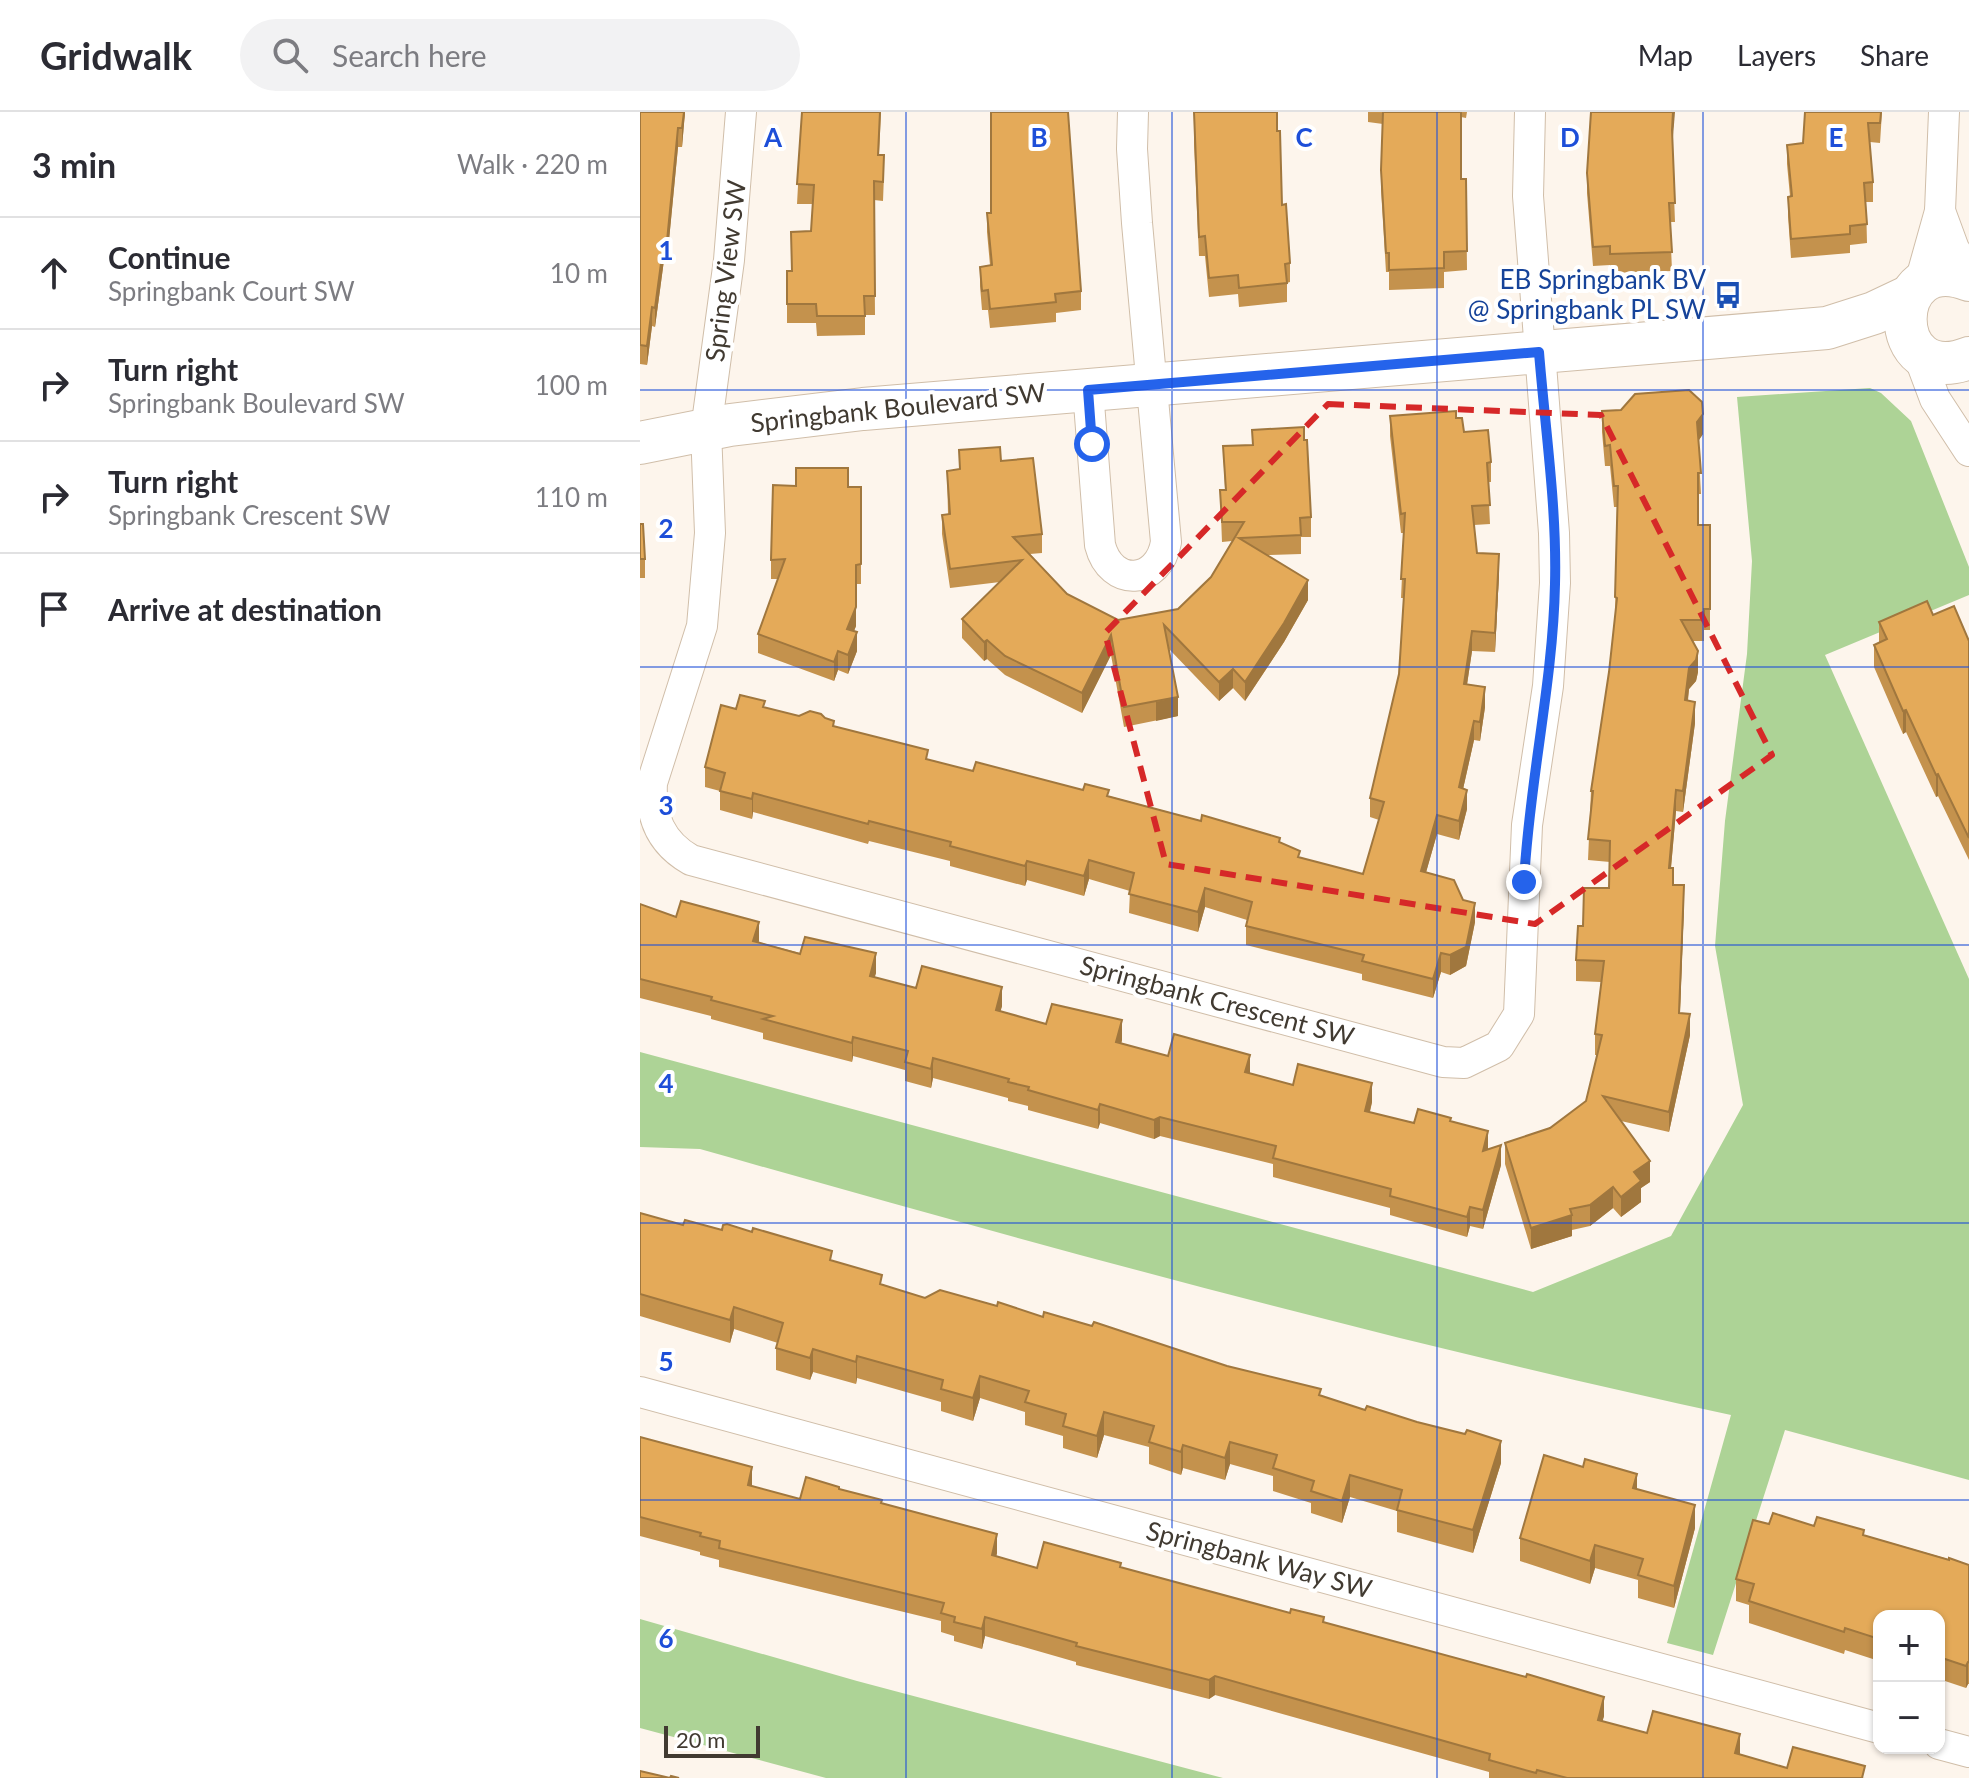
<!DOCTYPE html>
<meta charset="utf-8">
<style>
:root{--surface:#fff;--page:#f2f2f3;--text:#2b2b33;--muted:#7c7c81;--line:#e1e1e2}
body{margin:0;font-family:Lato,sans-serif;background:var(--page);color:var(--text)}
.controls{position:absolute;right:24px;bottom:24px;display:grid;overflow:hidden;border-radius:16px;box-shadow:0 2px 6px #0004}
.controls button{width:72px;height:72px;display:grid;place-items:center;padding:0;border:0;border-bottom:2px solid var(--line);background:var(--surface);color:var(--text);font:40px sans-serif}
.scale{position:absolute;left:24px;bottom:20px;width:96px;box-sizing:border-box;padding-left:8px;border:4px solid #413a31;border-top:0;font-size:22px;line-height:28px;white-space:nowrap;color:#413a31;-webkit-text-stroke:6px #fff;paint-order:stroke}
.stop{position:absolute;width:24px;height:24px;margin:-18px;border:6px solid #2563eb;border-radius:50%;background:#fff}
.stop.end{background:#2563eb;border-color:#fff;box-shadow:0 2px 8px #0008}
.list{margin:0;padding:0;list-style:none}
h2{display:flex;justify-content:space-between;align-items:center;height:104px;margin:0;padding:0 32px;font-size:34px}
h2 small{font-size:26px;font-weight:400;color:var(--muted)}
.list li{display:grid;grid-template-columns:52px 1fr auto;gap:24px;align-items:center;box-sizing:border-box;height:112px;padding:0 32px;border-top:2px solid var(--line)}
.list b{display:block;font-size:30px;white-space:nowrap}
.list p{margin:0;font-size:26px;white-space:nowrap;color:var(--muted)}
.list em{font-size:26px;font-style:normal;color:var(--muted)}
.icon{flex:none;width:44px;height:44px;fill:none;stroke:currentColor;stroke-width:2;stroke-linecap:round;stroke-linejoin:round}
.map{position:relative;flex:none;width:1329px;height:1666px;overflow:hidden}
header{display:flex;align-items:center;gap:48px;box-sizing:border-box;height:112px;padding:0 40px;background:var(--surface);border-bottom:2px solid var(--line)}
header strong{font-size:38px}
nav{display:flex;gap:44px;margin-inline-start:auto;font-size:28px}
.search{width:560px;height:72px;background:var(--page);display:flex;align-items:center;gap:20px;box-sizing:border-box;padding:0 28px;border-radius:44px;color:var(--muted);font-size:30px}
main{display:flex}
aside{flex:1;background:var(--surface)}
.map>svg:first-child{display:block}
.green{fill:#add396}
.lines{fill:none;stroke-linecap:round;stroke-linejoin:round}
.street-casing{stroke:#d0bea9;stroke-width:32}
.secondary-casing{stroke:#d0bea9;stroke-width:44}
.street{stroke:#fff;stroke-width:30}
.secondary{stroke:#fff;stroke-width:42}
.wall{fill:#c4924d}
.shaded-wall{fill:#a0773e}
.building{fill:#e4aa59;stroke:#a0773e;stroke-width:2}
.route{stroke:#2563eb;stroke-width:10}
.marked{fill:none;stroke:#d62828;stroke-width:6;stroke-dasharray:16 10;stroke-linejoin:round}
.grid{fill:none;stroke:#1d4ed8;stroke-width:2;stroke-opacity:0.55}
.labels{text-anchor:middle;stroke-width:8;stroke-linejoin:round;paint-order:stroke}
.street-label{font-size:26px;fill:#413a31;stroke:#fff}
.transit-label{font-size:26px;fill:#164399;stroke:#fff;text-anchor:end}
.grid-label{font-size:26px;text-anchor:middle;font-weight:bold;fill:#1d4ed8;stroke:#fff;stroke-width:8;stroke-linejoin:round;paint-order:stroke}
</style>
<header>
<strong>Gridwalk</strong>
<div class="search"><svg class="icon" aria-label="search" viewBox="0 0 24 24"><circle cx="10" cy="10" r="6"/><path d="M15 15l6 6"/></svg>Search here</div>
<nav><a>Map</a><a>Layers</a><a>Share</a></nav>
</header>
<main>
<aside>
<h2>3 min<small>Walk · 220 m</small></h2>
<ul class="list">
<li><svg class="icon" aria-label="ahead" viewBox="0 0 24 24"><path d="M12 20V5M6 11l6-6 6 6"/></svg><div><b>Continue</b><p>Springbank Court SW</p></div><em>10 m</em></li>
<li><svg class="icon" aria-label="right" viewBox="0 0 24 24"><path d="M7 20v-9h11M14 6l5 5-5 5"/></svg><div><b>Turn right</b><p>Springbank Boulevard SW</p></div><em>100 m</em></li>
<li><svg class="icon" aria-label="right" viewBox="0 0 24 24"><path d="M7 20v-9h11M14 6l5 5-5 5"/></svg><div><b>Turn right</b><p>Springbank Crescent SW</p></div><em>110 m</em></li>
<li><svg class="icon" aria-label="arrive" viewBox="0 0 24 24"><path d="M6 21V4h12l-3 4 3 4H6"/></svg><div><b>Arrive at destination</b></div></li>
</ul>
</aside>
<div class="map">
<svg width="1329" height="1666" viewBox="0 0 1329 1666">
<rect width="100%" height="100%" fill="#fdf5ec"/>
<g class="green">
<path d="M1230,276L1241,281L1271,309L1329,455V483L1185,543L1329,867V1368L1145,1318L1073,1543L1027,1531L1091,1303C744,1228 401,1134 60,1037L0,1035V940L893,1180L1031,1124L1103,993L1075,834L1085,709L1107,542L1112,449L1097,285Z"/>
<path d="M0,1507L217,1569L583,1666H186L0,1616Z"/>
</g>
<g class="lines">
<g class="street-casing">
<g id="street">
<path d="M101,0L89,148L66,318L70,421L62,514L12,671C10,705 21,731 51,748L803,950L824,951L859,934L879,902L887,713L908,574L915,471L914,421L888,84L890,0"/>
<path d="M1300,99L1314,137L1329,160"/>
<path d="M1279,174L1300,99L1304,0"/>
<path d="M1277,239L1295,287L1329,339"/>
<path d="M448,278L460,433C471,476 519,473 526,430L497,111L492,37L493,0"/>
<path d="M0,1280L1239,1616"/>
<path d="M1299,1632L1329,1640"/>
</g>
</g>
<g class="secondary-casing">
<g id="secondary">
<path d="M1329,168C1245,135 1244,279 1329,246"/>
<path d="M0,331L90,313L223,297L1187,216L1234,201L1270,184"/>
</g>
</g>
<use href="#street" class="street"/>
<use href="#secondary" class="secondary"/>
</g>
<g class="wall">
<path d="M0,0H45L42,35H38L27,149L24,148L15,215L12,214L7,253L0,252Z"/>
<path d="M162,0H241L239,43L244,63L243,89L234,88L235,203H225V223L177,224L176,211H147V159H152L171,119L173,92H157Z"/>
<path d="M554,0L637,19L642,93L650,151V170L647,171V190L599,195L598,182L569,185L565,144H559L554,32Z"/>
<path d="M728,0H827L826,6L821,5V67H826L827,158L804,160V176L749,178V160H746L741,77L743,12L728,10Z"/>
<path d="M1165,0H1242L1240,31L1230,30L1233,70V90H1226L1227,131L1210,133V141L1151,146L1148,104V85L1150,84L1147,52V33L1163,31Z"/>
<path d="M1032,31L1035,110H1030L1032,159L970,161V153L953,154L947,81V61Z"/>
<path d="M352,62L441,179V198L416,201V210L350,216L348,198H342L340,174V155L350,153L347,120V101H351Z"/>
<path d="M962,299L1063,322L1058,329L1061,382H1058V413H1070V518H1064V529H1052L1058,560L1056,569L1049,577L1048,589L1055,611L1043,700L1036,699L1031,756L1033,773L1044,793L1040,901L1050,923L1029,1020L981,1009L1010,1070L1001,1076V1090L981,1105L973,1096L950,1114L932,1118V1124L891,1137L865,1052V1031L910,1016L946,989L957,943H955V922L961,870L936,869V848L943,814L969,776L970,750L948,748L951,679L969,560L975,506L977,395H974L970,354H965L962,320Z"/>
<path d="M750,304L816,306L824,320L851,350V370H848L850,412L834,413L837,441L859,462L855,540L832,539L827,573L845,595L840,629L834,628L823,677L827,697L819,728L797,722L786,760L823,788L835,810L826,854L810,863L801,860L793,886L722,868V862L606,833V814L607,808L565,795L558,820L489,801L490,779L449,767L444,784L387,768L385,774L310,754V749L229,729L228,732L113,700L112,707L80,698V679L65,675V655L96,597L125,596L159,604L185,606L194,614L288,648L333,659L469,684L640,730L660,746L723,762L739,708L730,705V686L759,562L764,486H761L764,421H761L750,324Z"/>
<path d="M612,318L671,405V425H661V442L628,443L668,488L644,530L605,589L593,576L579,589L529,537L538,604L484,615L471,543L442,601L365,563L347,547L344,549L322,526V507L360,470L310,476L302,422V403L308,402L307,359L319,357V338L361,349L402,422V441L390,442L427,482L478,508L538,497L571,465L592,429L582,430L580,378H585L583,334L612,333Z"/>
<path d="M208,375H221V472H216V514L214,519L217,539L208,562L198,558L194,569L118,541V522L138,467H131V448Z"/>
<path d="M0,412L5,447V466H0Z"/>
<path d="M1293,503L1329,529V748L1298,684L1296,685L1266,620L1263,622L1234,555V533L1239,530V510Z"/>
<path d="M0,792L36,805L118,830L236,861L234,865L276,876L362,894L360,899L406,912L482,928L481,932L528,944L610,961L653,973L732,990L730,1000L774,1011L811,1009L848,1038L861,1053L843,1117L830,1114L827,1125L750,1103V1096L633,1065V1052L520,1024L514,1027L460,1011L458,1017L388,998V994L368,989V986L293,966L291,976L265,969V958L213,944L212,950L123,927V921L71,907V904L0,886Z"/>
<path d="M0,1101L43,1113L192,1148L242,1173L285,1186L357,1194L403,1205L681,1284L861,1351L833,1441L757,1420V1399L710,1385L702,1411L671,1401V1391L633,1379V1364L590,1352L585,1368L543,1356L541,1363L509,1352V1335L464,1323L457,1346L423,1336V1324L385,1313V1300L340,1286L333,1309L301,1299V1290L217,1266L216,1272L173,1260L170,1268L136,1258V1236L138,1231L94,1217L90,1231L0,1204Z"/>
<path d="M0,1325L112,1374L160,1387L199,1377L242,1391L357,1441L356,1444L397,1456H481L684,1510L964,1604L962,1609L1007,1621L1100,1643L1147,1656L1225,1666H849V1660L575,1583L569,1587L436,1553V1550L345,1524L342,1537L314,1529V1524L301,1520V1509L79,1455V1448L60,1443V1440L0,1424Z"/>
<path d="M997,1377L1055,1416L1034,1496L998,1486V1468L955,1456L950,1472L880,1449V1426Z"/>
<path d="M1129,1412L1224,1423L1329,1453V1572H1328L1326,1576L1299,1567V1504H1239V1549L1205,1538L1204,1542L1109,1511V1493L1096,1489V1467Z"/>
</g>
<g class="shaded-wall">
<path d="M44,0H45L42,35V16Z"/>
<path d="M1033,0H1035L1032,37V18Z"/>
<path d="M38,16V35L27,149V129Z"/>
<path d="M24,129V148L15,215V196Z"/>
<path d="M12,195V214L7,253V234Z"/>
<path d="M1063,302V322L1057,331V310Z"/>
<path d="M859,442V462L855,540V521Z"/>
<path d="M668,468V488L644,530L605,589V570Z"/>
<path d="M216,495V514L207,536V517Z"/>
<path d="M832,519V539L824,592V572Z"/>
<path d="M217,520V539L208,562V543Z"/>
<path d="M471,523V543L442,601V581Z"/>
<path d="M347,528V547L344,549V530Z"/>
<path d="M198,539V558L194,569V550Z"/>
<path d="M1058,539V560L1056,569L1049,577L1045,609V588L1049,556Z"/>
<path d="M593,557V576L579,589V570Z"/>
<path d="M845,575V595L840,629V610Z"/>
<path d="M538,585V604L516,609V590Z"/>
<path d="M1055,590V611L1043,700V679Z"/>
<path d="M1266,598V620L1263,622V599Z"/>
<path d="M834,609V628L819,695V675Z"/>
<path d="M1298,662V684L1296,685V663Z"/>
<path d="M827,678V697L819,728V709Z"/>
<path d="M1036,678V699L1029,777V756Z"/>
<path d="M113,681V700L112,707V687Z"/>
<path d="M797,703V722L781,778V759Z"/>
<path d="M449,748V767L444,784V764Z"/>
<path d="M387,749V768L385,774V754Z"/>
<path d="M1044,773V793L1039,922V901Z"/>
<path d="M565,776V795L558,820V800Z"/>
<path d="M835,791V810L826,854L810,863V843Z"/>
<path d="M119,810V829L113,848V829Z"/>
<path d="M236,841V861L230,883V864Z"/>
<path d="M801,841V860L793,886V867Z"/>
<path d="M362,875V894L356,917V898Z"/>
<path d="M1050,902V923L1029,1020V1000Z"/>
<path d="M482,908V928L476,950V930Z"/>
<path d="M213,925V944L212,950V931Z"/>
<path d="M610,943V962L605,960Z"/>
<path d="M293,946V966L291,976V957Z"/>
<path d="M732,971V990L725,1018V999Z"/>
<path d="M460,992V1011L458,1017V998Z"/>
<path d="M520,1005V1024L514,1027V1008Z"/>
<path d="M848,1019V1039H843Z"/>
<path d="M861,1033V1053L843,1117V1098Z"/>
<path d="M1010,1049V1070L1001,1076V1090L981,1105V1085L994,1060Z"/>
<path d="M973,1075V1096L950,1114V1093Z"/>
<path d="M830,1095V1114L827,1125V1105Z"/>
<path d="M932,1103V1124L891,1137V1116Z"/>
<path d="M94,1195V1217L90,1231V1208Z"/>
<path d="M173,1237V1260L170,1268V1246Z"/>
<path d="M217,1244V1266L216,1272V1250Z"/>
<path d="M340,1264V1286L333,1309V1286Z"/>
<path d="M464,1300V1323L457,1346V1324Z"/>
<path d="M861,1329V1351L833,1441V1418Z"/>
<path d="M590,1330V1352L585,1368V1346Z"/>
<path d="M543,1333V1356L541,1363V1340Z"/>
<path d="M112,1355V1375L108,1373Z"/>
<path d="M997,1362V1385L993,1376Z"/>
<path d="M710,1363V1385L702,1411V1389Z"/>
<path d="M1055,1393V1416L1034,1496V1474Z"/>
<path d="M357,1422V1441L352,1462V1443Z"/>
<path d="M955,1433V1456L950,1472V1449Z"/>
<path d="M345,1505V1524L342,1537V1517Z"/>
<path d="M1328,1550V1572L1326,1576V1554Z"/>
<path d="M575,1564V1583L569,1587V1568Z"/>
<path d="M964,1585V1604L958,1627V1608Z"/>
<path d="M1100,1622V1642L1095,1660V1641Z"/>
</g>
<g class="building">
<path d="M0,0H44L42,16H38L27,129H24L15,196L12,195L7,234L0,233Z"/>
<path d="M162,0H240L238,43H244L243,70L234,69L235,184H224L225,204H177L176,192H147V159H152L151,120L171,119L174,73L157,72Z"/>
<path d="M351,0H428L441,179L415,182L416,190L350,197L348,178L342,179L340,155L352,153L347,101H351Z"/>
<path d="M554,0H637V19H640L642,93L646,92L650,151L645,152L647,171L599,176L598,163L569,166L565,124L559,125Z"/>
<path d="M743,0H821V67H826L827,139L804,140V156L749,158V141H746L741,58Z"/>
<path d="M951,0H1033L1032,18L1035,91H1029L1032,140L970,142V134L953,135L947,61Z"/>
<path d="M1165,0H1241L1240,11H1228L1233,70L1224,71L1227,112L1210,114V122L1151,127L1148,85L1152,84L1147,33L1163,31Z"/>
<path d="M1049,278L1062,290L1063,302L1057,310L1061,361H1058V413H1070V497H1064V508H1041L1058,539L1056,548L1049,556L1045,588L1055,590L1043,679L1036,678L1029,756H1033V773H1044L1039,901L1050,902L1029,1000L963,984L1010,1049L994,1060L1001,1069L981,1085L973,1075L950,1093L930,1097L932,1103L891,1116L865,1031L910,1016L946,989L962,923L955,922L964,849L936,848L938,814H943L944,776H969L970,729L948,727L953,679H951L969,560L977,486L975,485L978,374H974L970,333L965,334L962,299L981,298L995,282Z"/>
<path d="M816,299V306H822L824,320L848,318L851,350L847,351L850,393L832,394L837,441L859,442L855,521L832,519L824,572L845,575L840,610L834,609L819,675L827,678L819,709L797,703L781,759L814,768L823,788L835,791L826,835L810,843L801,841L793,867L722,849L724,843L606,814L612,790L565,776L558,800L489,782L494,761L449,748L444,764L387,749L385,754L310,734L311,730L229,709L228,712L113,681L112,687L80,679L85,661L65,655L81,593L96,597L100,583L125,589L123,595L159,604L170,599L181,602L185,606L194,609L193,614L288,638L286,647L333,659L336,650L443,678L445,672L469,678L467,684L561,709L562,703L640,726L639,730L660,739L658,745L723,762L744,690L730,686L759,562L765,467H761L765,401L761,402L750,304Z"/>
<path d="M664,315V328H667L671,405L660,406L661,423L599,426L668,468L644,511L605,570L593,557L579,570L524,513L538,585L484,595L471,523L442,581L365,544L347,528L344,530L322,507L382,448L310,457L302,403L310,402L307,359L320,357L319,338L360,335L361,349L393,346L402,422L373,425L427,482L478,508L538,497L571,465L604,410H582L580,378H586L583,334L613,333L612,318Z"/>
<path d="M156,356H208V375H221V452L216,453V495L207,517L217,520L208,543L198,539L194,550L118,522L145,447L131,448L133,373L156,374Z"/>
<path d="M0,412H3L5,447H0Z"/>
<path d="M1287,489L1293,503L1314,494L1329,529V726L1298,662L1296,663L1266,598L1263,599L1234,533L1247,527L1239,510Z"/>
<path d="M41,789L119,810L113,829L160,842L165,825L236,841L230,864L276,876L282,854L362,875L356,898L406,912L412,892L482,908L476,930L528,944L534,922L610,943L605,960L653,973L658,952L732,971L725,999L774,1011L778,997L811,1006L810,1009L848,1019L843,1039L861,1033L843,1098L830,1095L827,1105L750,1084L751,1077L633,1046L636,1034L520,1005L514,1008L460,992L458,998L388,978L389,975L368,970L369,967L293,946L291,957L265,950L268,939L213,925L212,931L123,907L133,904L71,888L72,885L0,867V792L36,805Z"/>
<path d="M0,1101L43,1113L45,1108L82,1118L83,1113L87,1112L112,1120L113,1116L192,1139L190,1148L242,1163L240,1172L285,1186L300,1178L357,1194L358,1190L403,1205L404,1200L452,1214L454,1210L587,1254L681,1277L679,1283L725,1298L727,1294L777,1310L825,1322L827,1318L861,1329L833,1418L757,1398L762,1378L710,1363L702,1389L671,1379L674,1369L633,1356L637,1343L590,1330L585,1346L543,1333L541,1340L509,1330L514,1314L464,1300L457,1324L423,1314L426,1302L385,1290L389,1279L340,1264L333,1286L301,1277L303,1268L217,1244L216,1250L173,1237L170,1246L136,1236L143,1211L94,1195L90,1208L0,1182Z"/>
<path d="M0,1325L112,1355L108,1373L160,1387L166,1365L199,1375V1377L242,1388L241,1391L357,1422L352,1443L397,1456L404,1430L481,1451L480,1455L650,1501L651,1497L684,1505L683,1510L886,1565L887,1562L964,1585L958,1608L1007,1621L1013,1599L1100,1622L1095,1641L1147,1656L1153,1635L1225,1654L1222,1666H927L897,1658L896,1661L849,1648L850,1642L575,1564L569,1568L511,1553L436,1534L437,1531L345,1505L342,1517L314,1510L315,1505L301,1501L304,1491L79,1436L80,1429L60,1424L61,1421L0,1405Z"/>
<path d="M904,1343L943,1355L945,1347L997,1362L993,1376L1055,1393L1034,1474L998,1463L1003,1447L955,1433L950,1449L880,1426Z"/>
<path d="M1133,1401L1174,1414L1177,1405L1224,1418L1223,1423L1309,1448V1446L1329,1453V1550H1328L1326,1554L1299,1545V1529L1302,1520L1299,1519V1504H1239V1527L1205,1516L1204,1520L1109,1489L1114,1472L1096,1467L1113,1408L1129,1412Z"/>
<path d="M0,1659L30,1666L31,1664L39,1666H0Z"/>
</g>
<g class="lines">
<path class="route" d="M452,332L448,278L899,240C905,316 917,395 915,472C913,572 889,670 884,770"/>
</g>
<path class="marked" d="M688,292L961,303L1132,643L895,812L526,752L465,521Z"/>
<path class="grid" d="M266,0V1666M532,0V1666M797,0V1666M1063,0V1666M0,278H1329M0,555H1329M0,833H1329M0,1111H1329M0,1388H1329"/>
<defs>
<g id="bus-bare" transform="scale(2.16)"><path d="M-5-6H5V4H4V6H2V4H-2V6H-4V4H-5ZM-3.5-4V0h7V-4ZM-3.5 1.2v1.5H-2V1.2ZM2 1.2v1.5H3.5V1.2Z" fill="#1a4fb4" stroke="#fff" stroke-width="2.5" paint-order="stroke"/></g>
</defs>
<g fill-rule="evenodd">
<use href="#bus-bare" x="1088" y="183"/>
</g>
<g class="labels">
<g class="street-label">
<text transform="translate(86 159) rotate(-83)" y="9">Spring View SW</text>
<text transform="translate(258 296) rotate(-6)" y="9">Springbank Boulevard SW</text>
<text transform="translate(577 889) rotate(15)" y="9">Springbank Crescent SW</text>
<text transform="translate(619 1448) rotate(15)" y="9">Springbank Way SW</text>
</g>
<g class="transit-label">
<text x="1066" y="177">EB Springbank BV<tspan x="1066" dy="30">@ Springbank PL SW</tspan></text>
</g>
</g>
<g class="grid-label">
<text x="133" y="35">A</text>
<text x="399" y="35">B</text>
<text x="664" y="35">C</text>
<text x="930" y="35">D</text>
<text x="1196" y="35">E</text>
<text x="26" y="148">1</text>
<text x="26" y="426">2</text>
<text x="26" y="703">3</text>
<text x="26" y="981">4</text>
<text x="26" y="1259">5</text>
<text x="26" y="1536">6</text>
</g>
</svg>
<div class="controls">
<button>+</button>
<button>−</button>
</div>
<div class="scale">20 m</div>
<div class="stop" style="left:452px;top:332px"></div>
<div class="stop end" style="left:884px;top:770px"></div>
</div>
</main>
